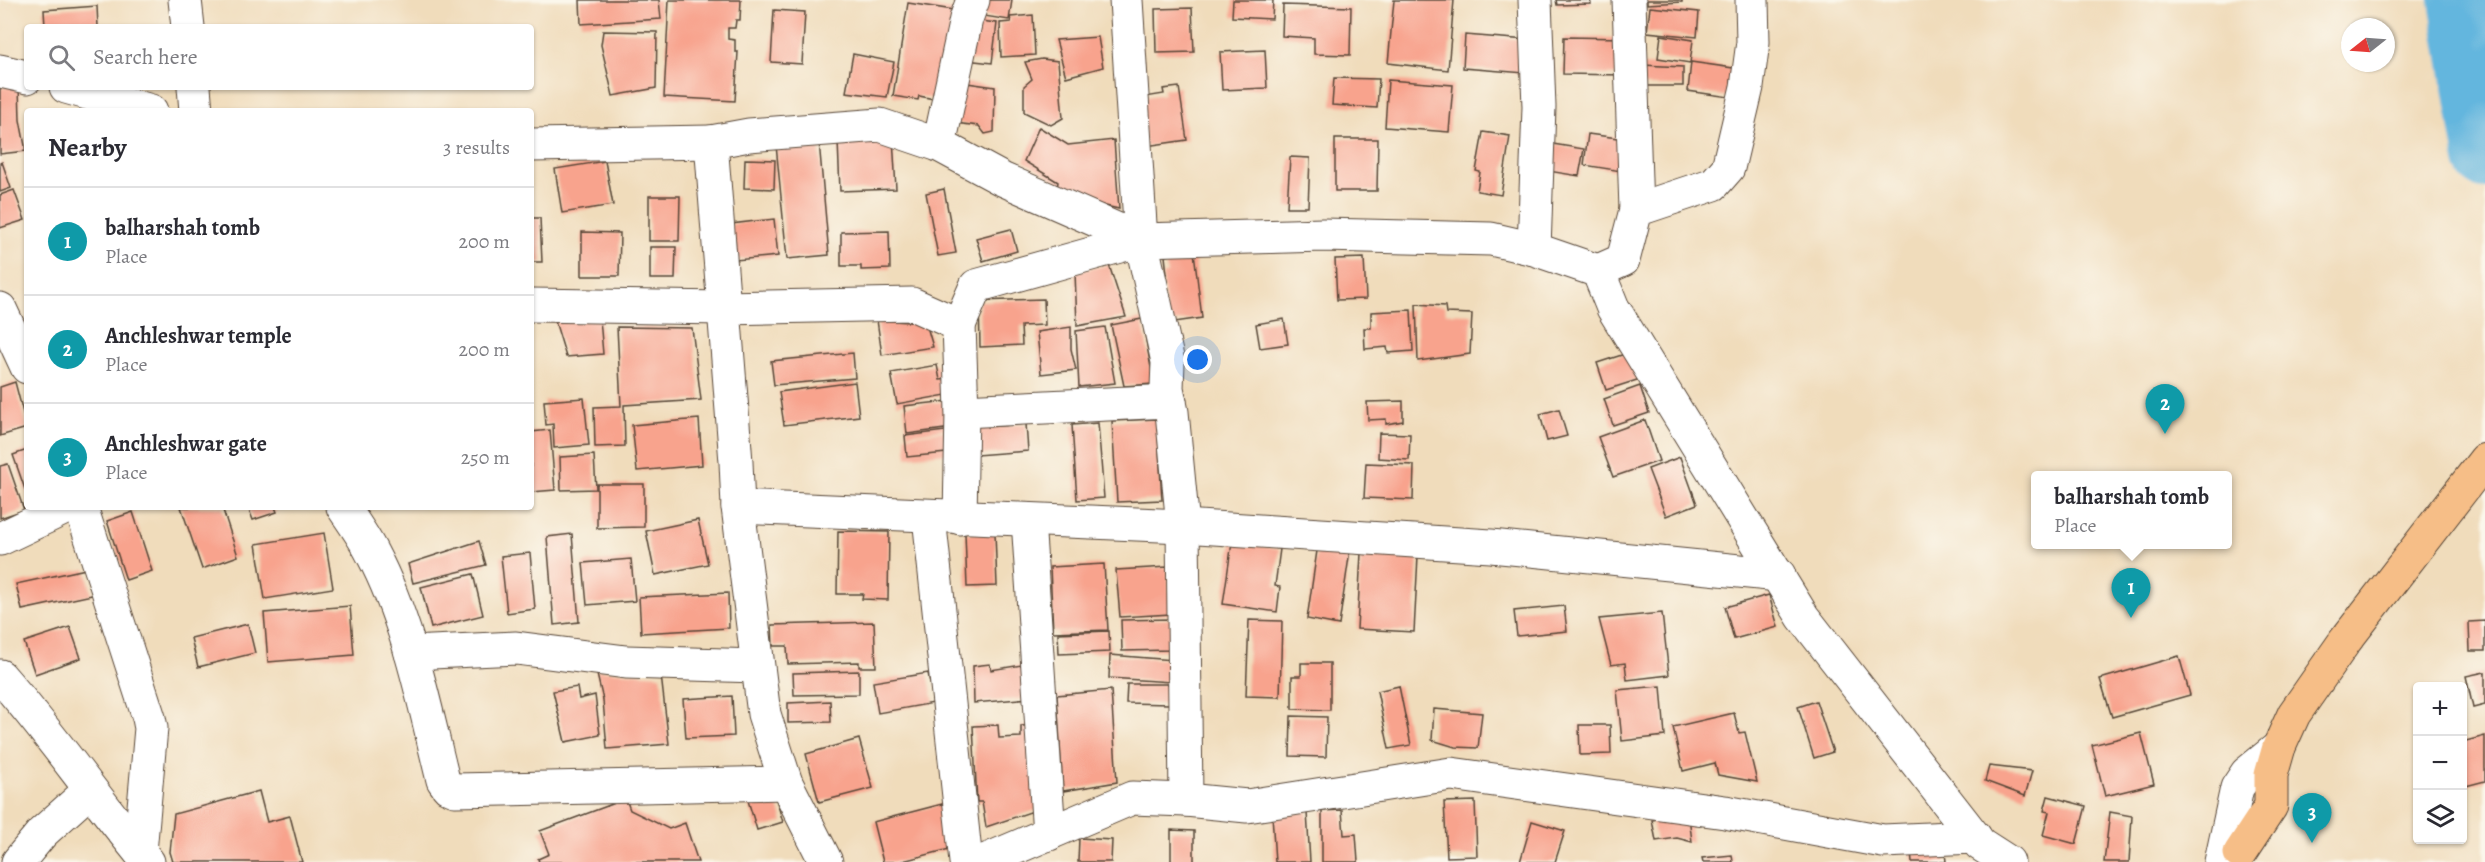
<!DOCTYPE html>
<meta charset="utf-8">
<style>
:root{--surface:#fff;--page:#f2f2f3;--text:#2b2b33;--muted:#7c7c81;--line:#e1e1e2;--accent:#7c3aed}
body{margin:0;font-family:Alegreya,serif;background:var(--page);color:var(--text)}
.controls{position:absolute;right:18px;bottom:18px;display:grid;overflow:hidden;border-radius:6px;box-shadow:0 2px 4px #0004}
.controls button{width:54px;height:54px;display:grid;place-items:center;padding:0;border:0;border-bottom:2px solid var(--line);background:var(--surface);color:var(--text);font:30px sans-serif}
.compass{position:absolute;left:2341px;top:18px;width:54px;height:54px;border-radius:50%;background:var(--surface);box-shadow:0 2px 4px #0004;rotate:253deg}
.you{position:absolute;left:1198px;top:360px;width:21px;height:21px;margin:-15px;border:4px solid #fff;border-radius:50%;background:#1a73e8;box-shadow:0 0 0 9px #1a73e833}
.badge{display:grid;place-items:center;width:39px;height:39px;border-radius:50%;background:var(--accent);color:#fff;font-size:20px;font-weight:700}
.pin{position:absolute;translate:-50% -50px;filter:drop-shadow(0 2px 3px #0008)}
.pin::after{content:'';position:absolute;top:32px;width:21px;height:18px;background:inherit;clip-path:polygon(0 0,100% 0,50% 100%)}
.popup{position:absolute;left:2031px;top:471px;width:201px;height:78px;box-sizing:border-box;display:grid;place-content:center;border-radius:6px;background:var(--surface);filter:drop-shadow(0 2px 4px #0005);font-size:20px;white-space:nowrap;color:var(--muted)}
.popup b{font-size:22px;color:var(--text)}
.popup::after{content:'';position:absolute;left:50%;top:100%;margin-left:-12px;border:12px solid transparent;border-top-color:var(--surface)}
.list{margin:0;padding:0;list-style:none}
h2{display:flex;justify-content:space-between;align-items:center;height:78px;margin:0;padding:0 24px;font-size:26px}
h2 small{font-size:20px;font-weight:400;color:var(--muted)}
.list li{display:grid;grid-template-columns:39px 1fr auto;gap:18px;align-items:center;box-sizing:border-box;height:108px;padding:0 24px;border-top:2px solid var(--line)}
.list b{display:block;font-size:22px;white-space:nowrap}
.list p{margin:0;font-size:20px;white-space:nowrap;color:var(--muted)}
.list em{font-size:20px;font-style:normal;color:var(--muted)}
.icon{flex:none;width:33px;height:33px;fill:none;stroke:currentColor;stroke-width:2;stroke-linecap:round;stroke-linejoin:round}
.map{position:relative;flex:none;width:2485px;height:862px;overflow:hidden}
.search{position:absolute;background:var(--surface);box-shadow:0 2px 4px #0004;left:24px;top:24px;width:510px;height:66px;display:flex;align-items:center;gap:15px;box-sizing:border-box;padding:0 21px;border-radius:6px;color:var(--muted);font-size:22px}
.panel{position:absolute;background:var(--surface);box-shadow:0 2px 4px #0004;left:24px;top:108px;width:510px;height:402px;border-radius:6px}
.map>svg:first-child{display:block}
.lines{fill:none;stroke-linecap:round;stroke-linejoin:round}
.river{stroke:#63b6de;stroke-width:60}
.building{fill:#f8a38d}
.minor-casing{stroke:#564536;stroke-width:35}
.tertiary-casing{stroke:#564536;stroke-width:35}
.primary-casing{stroke:#564536;stroke-width:35}
.minor{stroke:#fff;stroke-width:33}
.tertiary{stroke:#fff;stroke-width:33}
.primary{stroke:#f6be87;stroke-width:33}
</style>
<div class="map">
<svg width="2485" height="862" viewBox="0 0 2485 862">
<rect width="100%" height="100%" fill="#fbf7ec"/>
<filter id="ink" filterUnits="userSpaceOnUse"><feTurbulence type="fractalNoise" baseFrequency=".0167" numOctaves="2"/><feDisplacementMap in="SourceGraphic" scale="12" xChannelSelector="R" yChannelSelector="G"/><feConvolveMatrix kernelMatrix="1 2 1 2 8 2 1 2 1" color-interpolation-filters="sRGB"/></filter>
<filter id="wash" filterUnits="userSpaceOnUse"><feTurbulence type="fractalNoise" baseFrequency=".008" numOctaves="4" result="noise"/><feDisplacementMap in="SourceGraphic" scale="24" xChannelSelector="R" yChannelSelector="G"/><feGaussianBlur stdDeviation="1.35" result="paint"/><feColorMatrix in="noise" values="0 0 0 0 0 0 0 0 0 0 0 0 0 0 0 0 0 1.4 0 .05"/><feComposite in="paint" operator="in"/></filter>
<g filter="url(#wash)">
<rect width="100%" height="100%" fill="#f0dcbb"/>
<g class="lines">
<path class="river" d="M2459,0L2485,159"/>
</g>
<g id="blocks">
<g class="building">
<path d="M580,0H659L661,19L581,24Z"/>
<path d="M669,0H741L740,20H736L735,28H728V39L735,40V52H738L735,101L664,97Z"/>
<path d="M981,0H1012L1009,20L978,15Z"/>
<path d="M1233,0H1273L1272,19L1232,17Z"/>
<path d="M1394,0H1454L1448,70L1388,63Z"/>
<path d="M1556,0H1590L1591,4L1557,5Z"/>
<path d="M1647,0H1682V2L1647,4Z"/>
<path d="M908,3L953,10L939,100L919,96L918,100L893,96Z"/>
<path d="M1283,5L1351,7L1350,55L1314,54V38L1282,36Z"/>
<path d="M97,6L98,27H45L44,10Z"/>
<path d="M1650,7L1699,12L1697,37L1647,32Z"/>
<path d="M1192,8L1194,52L1156,53L1155,9Z"/>
<path d="M774,10L805,12L802,64L771,62Z"/>
<path d="M1033,15L1035,55L1001,57L1000,23L1011,22L1010,17Z"/>
<path d="M972,20L997,23L992,63L966,60Z"/>
<path d="M603,31L657,32L656,88L613,96L601,45Z"/>
<path d="M1465,35L1527,40L1525,73L1463,68Z"/>
<path d="M1661,35L1693,40L1690,63L1658,58Z"/>
<path d="M1098,37L1103,67L1066,77L1056,40Z"/>
<path d="M1564,37L1625,38L1624,75L1563,74Z"/>
<path d="M1265,50L1267,88L1222,90L1220,52Z"/>
<path d="M853,54L894,62L887,97L846,92Z"/>
<path d="M1042,59L1058,61L1063,118L1051,125L1024,112V86L1032,79L1025,62Z"/>
<path d="M1691,62L1733,68L1729,97L1688,91Z"/>
<path d="M1642,65L1683,67V86H1641Z"/>
<path d="M1334,78L1379,79L1377,108L1332,105Z"/>
<path d="M1388,80L1453,85L1449,132L1385,127Z"/>
<path d="M960,82L995,87L994,132L985,134L979,126L955,123Z"/>
<path d="M19,86L20,120L26,151L0,154V88Z"/>
<path d="M1179,87L1187,140L1146,146L1139,98L1164,94L1163,89Z"/>
<path d="M1039,127L1068,145L1114,140L1119,209L1056,195L1058,182L1024,161Z"/>
<path d="M1483,132L1510,136L1501,195L1477,191L1480,172L1476,171Z"/>
<path d="M1588,134L1625,139L1621,171L1584,165Z"/>
<path d="M893,138L896,189L840,191L838,141Z"/>
<path d="M1335,139H1378L1377,191H1335Z"/>
<path d="M819,141L829,255L787,259L776,145Z"/>
<path d="M1553,144L1584,149L1579,176L1548,171Z"/>
<path d="M1290,157L1310,158L1308,207H1287Z"/>
<path d="M745,159L775,160L774,189L744,188Z"/>
<path d="M605,161L613,205L562,213L555,169Z"/>
<path d="M2,162L11,188L0,192V163Z"/>
<path d="M944,189L956,253L938,256L926,193Z"/>
<path d="M14,190L25,220L0,228V195Z"/>
<path d="M649,196H680L679,241H649Z"/>
<path d="M531,218H540L542,262H531Z"/>
<path d="M774,219L778,256L735,260L731,224Z"/>
<path d="M1011,229L1017,251L983,261L976,238Z"/>
<path d="M889,231L890,269L861,270V266H841V232Z"/>
<path d="M582,232L620,233L619,276H582Z"/>
<path d="M650,247H676L675,279H650Z"/>
<path d="M1194,252L1202,318L1168,323L1162,274H1167L1165,256Z"/>
<path d="M1364,258L1366,299L1337,300L1335,259Z"/>
<path d="M1109,265L1126,317L1077,326L1075,272Z"/>
<path d="M1044,299L1045,325L1021,326L1022,345L980,347L979,301Z"/>
<path d="M1416,304L1445,306L1446,313L1472,314L1470,354L1418,361Z"/>
<path d="M1411,310L1413,351L1388,353L1387,347L1365,349L1364,328H1371V312Z"/>
<path d="M600,319L603,354L566,357L555,321Z"/>
<path d="M1142,319L1154,384L1124,386L1111,325Z"/>
<path d="M1284,319L1288,344L1260,348L1256,324Z"/>
<path d="M877,320L926,323L933,347L882,355Z"/>
<path d="M617,327L692,328L701,400L624,405L625,446L595,447L594,407L621,406Z"/>
<path d="M1071,327V349L1076,370L1041,374L1037,332Z"/>
<path d="M1105,327L1115,383L1079,387L1076,331Z"/>
<path d="M1631,352L1640,379L1606,390L1597,363Z"/>
<path d="M853,353L855,378L774,385L771,361Z"/>
<path d="M937,365L940,380L950,379L952,394L897,404L891,373Z"/>
<path d="M15,382L27,428L0,436V387Z"/>
<path d="M855,382L859,416L784,425L779,392Z"/>
<path d="M1640,386L1649,413L1613,425L1604,399Z"/>
<path d="M584,398L589,445L554,448L553,424L546,425L544,401Z"/>
<path d="M948,401L952,428L907,434L904,406Z"/>
<path d="M1403,401V421L1386,424V419L1368,420L1367,402Z"/>
<path d="M1559,409L1567,436L1547,441L1540,414Z"/>
<path d="M699,419L702,465L637,471L632,425Z"/>
<path d="M1157,419L1162,500L1117,502L1112,421Z"/>
<path d="M1645,420L1659,461L1613,477L1598,437Z"/>
<path d="M988,421V427L1026,424L1028,451L976,455L973,422Z"/>
<path d="M1098,423L1104,498L1077,500L1072,425Z"/>
<path d="M550,430L555,490L531,492V432Z"/>
<path d="M953,430L956,452L907,457L905,436Z"/>
<path d="M1379,433L1410,434L1409,460L1378,458Z"/>
<path d="M27,450V495L13,455Z"/>
<path d="M594,455L596,489L561,490L560,457Z"/>
<path d="M1680,457L1697,504L1666,516L1648,469Z"/>
<path d="M1366,463L1414,465L1413,500L1364,498Z"/>
<path d="M8,464L24,510L0,518V466Z"/>
<path d="M597,484H644V527L597,528Z"/>
<path d="M181,507H222L238,556L202,569Z"/>
<path d="M248,507H275L277,512L253,520Z"/>
<path d="M133,512L152,571L126,580L107,521Z"/>
<path d="M698,520L708,564L655,575L646,531Z"/>
<path d="M838,531L889,532L888,600L862,599L863,594H837Z"/>
<path d="M995,532L997,586L967,587L965,533Z"/>
<path d="M324,533L333,588L265,599L256,544Z"/>
<path d="M572,534L579,622L554,625L547,537Z"/>
<path d="M479,541L486,565L413,583L408,564Z"/>
<path d="M1232,542L1280,549L1275,586L1280,587L1277,612L1223,604Z"/>
<path d="M1318,544L1350,550L1339,625L1307,619Z"/>
<path d="M530,553L535,609L507,613L501,556Z"/>
<path d="M1361,553L1418,556L1414,632L1357,629Z"/>
<path d="M631,559L635,601L587,605L583,563Z"/>
<path d="M1104,564L1108,630L1053,632L1050,567Z"/>
<path d="M1168,567L1171,614L1120,617L1116,570Z"/>
<path d="M86,569L92,595L22,610L16,584Z"/>
<path d="M473,574L483,615L431,628L421,587Z"/>
<path d="M728,593L729,628L641,633L639,597Z"/>
<path d="M1769,595L1778,627L1734,639L1725,607Z"/>
<path d="M350,606L354,655L268,662L264,613Z"/>
<path d="M1564,606L1567,631L1517,636L1514,611Z"/>
<path d="M1662,613L1669,675L1627,680L1625,663L1611,665L1599,619Z"/>
<path d="M1172,619V650L1122,651L1121,620Z"/>
<path d="M1249,620L1282,621L1280,697L1246,696Z"/>
<path d="M2485,621V651H2470L2469,622Z"/>
<path d="M874,622L876,667H859V662L788,664L787,646H773L772,625Z"/>
<path d="M248,624L255,653L198,667L191,638Z"/>
<path d="M70,627L81,658L35,674L24,642Z"/>
<path d="M1109,631L1110,652L1059,654L1058,633Z"/>
<path d="M1110,655L1173,660L1171,682L1109,678Z"/>
<path d="M2179,656L2190,695L2112,717L2100,679Z"/>
<path d="M1301,663H1330V710L1292,709V676H1301Z"/>
<path d="M990,664L991,670L1028,664L1030,698L974,703L973,666Z"/>
<path d="M596,670L661,675L669,744L607,749L603,700Z"/>
<path d="M859,671V694L794,695L793,673Z"/>
<path d="M2485,672V705L2473,708L2466,676Z"/>
<path d="M928,673L934,703L878,713L873,682Z"/>
<path d="M1127,684H1170L1169,704L1126,703Z"/>
<path d="M1399,686L1411,745L1389,749L1377,691Z"/>
<path d="M1661,686L1665,736L1622,741L1617,690Z"/>
<path d="M577,687L579,699L595,695L600,735L565,742L553,691Z"/>
<path d="M1111,690L1117,782L1063,791L1057,695Z"/>
<path d="M732,696L734,736L686,738L683,699Z"/>
<path d="M830,701L831,722L788,723V703Z"/>
<path d="M1816,701L1833,752L1814,758L1798,707Z"/>
<path d="M1434,709L1482,713L1478,748L1455,747L1432,740Z"/>
<path d="M1734,713L1739,733L1745,732L1757,782L1718,775L1715,763L1683,771L1673,727Z"/>
<path d="M1291,716L1327,717L1326,757L1290,756Z"/>
<path d="M998,725L999,738L1021,737V726L1039,725L1042,808L986,827L982,802H977L973,726Z"/>
<path d="M1579,725H1610L1611,754L1580,755Z"/>
<path d="M2141,733L2154,784L2105,796L2092,745Z"/>
<path d="M2485,736V781L2462,787V742Z"/>
<path d="M859,739L873,788L819,802L806,754Z"/>
<path d="M1989,766L2032,771L2025,796L1985,781Z"/>
<path d="M772,786L783,822L757,830L746,794Z"/>
<path d="M259,791L267,822L290,816L302,862H173L170,852L174,814Z"/>
<path d="M2048,796L2086,806L2076,844L2043,835L2049,812L2044,811Z"/>
<path d="M626,799L630,810L669,829L685,823L698,862H539L538,859L549,854L540,831Z"/>
<path d="M1475,801L1477,856L1447,857L1444,802Z"/>
<path d="M950,802L961,846L899,862H883L873,822Z"/>
<path d="M1342,810L1344,835L1356,834L1358,862H1322V811Z"/>
<path d="M1307,812L1310,862H1275L1272,814Z"/>
<path d="M2110,812L2132,816L2129,862H2104Z"/>
<path d="M1676,816H1689L1692,842L1677,838L1656,841L1652,820Z"/>
<path d="M1532,821L1565,831L1555,862H1520Z"/>
<path d="M1171,830L1194,831V862H1171Z"/>
<path d="M1079,838L1112,840L1111,862H1078Z"/>
<path d="M1911,851L1945,852L1946,862H1912Z"/>
<path d="M1732,855L1733,862H1703L1702,858Z"/>
</g>
</g>
</g>
<g filter="url(#ink)">
<use href="#blocks" fill-opacity="0" stroke="#564536" stroke-width="1.5"/>
<g class="lines">
<g class="minor-casing">
<g id="minor">
<path d="M185,0L188,27"/>
<path d="M1126,0L1141,240L1168,362L1167,388L1172,412L1183,526L1186,800"/>
<path d="M1629,0L1636,210"/>
<path d="M0,71L27,77"/>
<path d="M66,87L151,111"/>
<path d="M194,87L196,111"/>
<path d="M531,145L711,142"/>
<path d="M939,145L966,19L973,0"/>
<path d="M1534,249L1539,107L1535,0"/>
<path d="M1598,271L1623,260L1636,210L1714,184L1728,168L1747,87L1753,42L1752,0"/>
<path d="M531,305L724,308L912,304L959,325L976,286L1141,240L1323,235L1491,239L1534,249L1598,271L1613,308L1803,617L1980,844L2008,862"/>
<path d="M0,309L27,367"/>
<path d="M959,325L962,411L960,518"/>
<path d="M962,411L1170,401"/>
<path d="M81,507L149,718L151,728L140,852"/>
<path d="M343,507C353,522 364,537 372,553C409,623 424,704 443,780L448,787L455,790L786,783"/>
<path d="M738,507L1183,526L1491,546L1779,575"/>
<path d="M929,517L966,862"/>
<path d="M1028,520L1049,834"/>
<path d="M0,539L67,507"/>
<path d="M411,653L516,648L626,662L757,666"/>
<path d="M826,862L786,783L764,714L738,507L736,462L711,142L749,135L880,125L939,145L1002,179L1141,240"/>
<path d="M982,862L1132,798L1186,800L1247,806L1451,774L1725,812L1883,841L1975,837"/>
<path d="M2221,862L2237,788L2247,773L2279,747"/>
</g>
</g>
<g class="tertiary-casing">
<g id="tertiary">
<path d="M0,676C52,735 97,801 148,862"/>
<path d="M18,862L42,833L90,790"/>
</g>
</g>
<g class="primary-casing">
<path id="primary" d="M2240,853L2271,806V775L2279,747L2294,714L2345,641L2485,460"/>
</g>
<use href="#minor" class="minor"/>
<use href="#tertiary" class="tertiary"/>
<use href="#primary" class="primary"/>
</g>
</g>
</svg>
<div class="controls">
<button>+</button>
<button>−</button>
<button><svg class="icon" aria-label="layers" viewBox="0 0 24 24"><path d="M12 4l9 5-9 5-9-5zM3 14l9 5 9-5"/></svg></button>
</div>
<svg class="compass" viewBox="-18 -18 36 36"><path d="M0-13l5 13h-10z" fill="#e53935"/><path d="M0 13l5-13h-10z" fill="#7c7c81"/></svg>
<div class="you"></div>
<div class="pin badge" style="left:2131px;top:618px;background:#0f9aa8">1</div>
<div class="popup"><b>balharshah tomb</b>Place</div>
<div class="pin badge" style="left:2165px;top:434px;background:#0f9aa8">2</div>
<div class="pin badge" style="left:2312px;top:843px;background:#0f9aa8">3</div>
<div class="search"><svg class="icon" aria-label="search" viewBox="0 0 24 24"><circle cx="10" cy="10" r="6"/><path d="M15 15l6 6"/></svg>Search here</div>
<section class="panel">
<h2>Nearby<small>3 results</small></h2>
<ul class="list">
<li><span class="badge" style="background:#0f9aa8">1</span><div><b>balharshah tomb</b><p>Place</p></div><em>200 m</em></li>
<li><span class="badge" style="background:#0f9aa8">2</span><div><b>Anchleshwar temple</b><p>Place</p></div><em>200 m</em></li>
<li><span class="badge" style="background:#0f9aa8">3</span><div><b>Anchleshwar gate</b><p>Place</p></div><em>250 m</em></li>
</ul>
</section>
</div>
